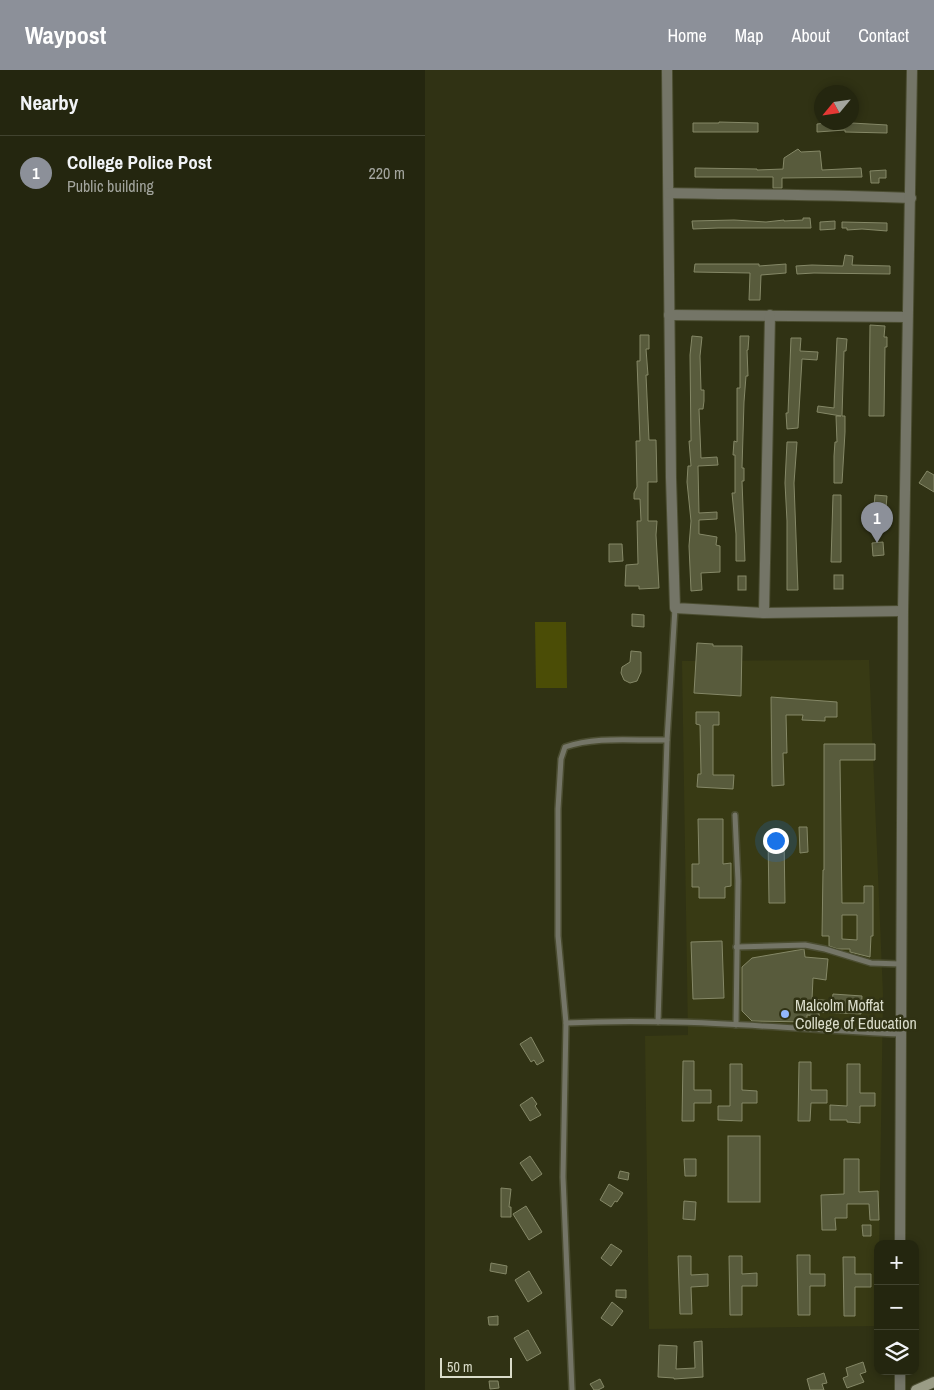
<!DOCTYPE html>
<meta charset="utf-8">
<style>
:root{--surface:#24260f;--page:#2c2e18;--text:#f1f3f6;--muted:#a3a59e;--line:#41432f;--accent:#8c9099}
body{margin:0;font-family:"Archivo Narrow",sans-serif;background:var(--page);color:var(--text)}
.controls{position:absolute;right:15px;bottom:15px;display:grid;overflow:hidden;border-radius:10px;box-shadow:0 2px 8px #0003}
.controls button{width:45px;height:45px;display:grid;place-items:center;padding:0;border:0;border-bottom:1px solid var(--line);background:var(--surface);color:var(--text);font:25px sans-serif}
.compass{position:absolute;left:389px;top:15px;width:45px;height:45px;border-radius:50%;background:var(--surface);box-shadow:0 2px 8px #0003;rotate:241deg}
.scale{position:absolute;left:15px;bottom:12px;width:72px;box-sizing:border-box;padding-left:5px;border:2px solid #dadcca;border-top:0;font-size:14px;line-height:18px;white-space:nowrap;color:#dadcca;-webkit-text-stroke:4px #303214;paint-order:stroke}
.you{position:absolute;left:350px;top:770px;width:18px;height:18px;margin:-12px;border:4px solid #fff;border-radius:50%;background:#1a73e8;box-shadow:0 0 0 8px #1a73e833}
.badge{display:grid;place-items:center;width:32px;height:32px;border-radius:50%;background:var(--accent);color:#fff;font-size:16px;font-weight:700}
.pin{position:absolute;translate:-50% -41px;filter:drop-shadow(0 1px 2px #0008)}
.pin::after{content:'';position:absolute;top:26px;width:18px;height:15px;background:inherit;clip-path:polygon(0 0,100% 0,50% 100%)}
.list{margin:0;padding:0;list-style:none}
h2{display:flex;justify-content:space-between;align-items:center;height:65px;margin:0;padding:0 20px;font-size:21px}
h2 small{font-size:16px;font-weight:400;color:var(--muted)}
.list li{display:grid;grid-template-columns:32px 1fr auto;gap:15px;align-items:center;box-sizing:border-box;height:75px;padding:0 20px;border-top:1px solid var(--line)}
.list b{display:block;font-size:19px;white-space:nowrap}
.list p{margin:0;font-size:16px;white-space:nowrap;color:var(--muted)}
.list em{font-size:16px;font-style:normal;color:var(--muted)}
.icon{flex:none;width:28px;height:28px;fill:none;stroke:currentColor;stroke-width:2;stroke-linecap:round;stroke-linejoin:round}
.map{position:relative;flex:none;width:509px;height:1320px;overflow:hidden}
header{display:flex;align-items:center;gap:30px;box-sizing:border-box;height:70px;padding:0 25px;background:var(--accent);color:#fff}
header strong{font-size:24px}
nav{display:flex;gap:28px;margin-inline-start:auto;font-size:18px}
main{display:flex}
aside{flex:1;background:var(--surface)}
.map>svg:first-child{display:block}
.built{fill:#383a14}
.green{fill:#4b4d06}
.building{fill:#585b3c;stroke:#858867;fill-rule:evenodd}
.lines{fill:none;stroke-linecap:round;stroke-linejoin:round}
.lane-casing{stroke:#4b4d31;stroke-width:8}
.street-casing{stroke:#4b4d31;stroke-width:12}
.secondary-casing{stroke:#4b4d31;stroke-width:12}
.lane{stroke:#747567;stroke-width:5}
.street{stroke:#747567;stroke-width:10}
.secondary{stroke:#9a9c85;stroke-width:10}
.poi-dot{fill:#92b7fd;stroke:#303214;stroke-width:2}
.labels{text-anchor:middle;stroke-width:5;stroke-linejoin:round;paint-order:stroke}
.poi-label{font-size:16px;fill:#dadcca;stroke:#303214;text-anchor:start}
</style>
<header>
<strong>Waypost</strong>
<nav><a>Home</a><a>Map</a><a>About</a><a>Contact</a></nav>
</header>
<main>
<aside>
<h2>Nearby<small></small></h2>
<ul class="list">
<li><span class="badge">1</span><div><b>College Police Post</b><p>Public building</p></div><em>220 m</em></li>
</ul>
</aside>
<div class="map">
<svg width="509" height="1320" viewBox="0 0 509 1320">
<rect width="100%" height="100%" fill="#303214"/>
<path class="built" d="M444,590L458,924L453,1256L224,1259L220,966L263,965L257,591Z"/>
<path class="green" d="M110,552H141L142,618H111Z"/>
<g class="building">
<path d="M294,52L333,53V62H268V53H294Z"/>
<path d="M409,52L462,55V63L420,62V60L392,62V54Z"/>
<path d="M373,79L376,82L395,81L397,100L436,98L437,107L357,108V118H348V107H270V98L332,99V100L358,99L359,88Z"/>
<path d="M461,100V108H454V113H446L445,101Z"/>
<path d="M378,148H385L386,158H293L268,159L267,151L309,150L341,152L359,150V151L378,150Z"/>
<path d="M410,151V159L395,160V152Z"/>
<path d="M417,152L462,153V161L437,159L422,160V158H417Z"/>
<path d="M420,185L428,186L427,195L465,196V204L389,203L372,204L371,196L387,195L418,196Z"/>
<path d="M270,194H334V196L361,194V203L336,205L335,230H324L325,203L269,202Z"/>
<path d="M445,255L460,256L459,267H462V277H460L459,346H444Z"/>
<path d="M215,265H224V279H221L223,305H221L224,370H231L232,412H223V451H232L231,465L234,518L214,519V516H200L201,495L213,494L212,451H216L215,429H209V423L212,417L211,371H215L212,291H215Z"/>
<path d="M267,266L277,267L275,286L276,320H279V331L278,339H274L276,388L292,387L293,395L273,396L274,443L292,442V449L274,450V464L292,467L291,475L295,476V502L276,503L277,520L266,521L264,476L266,451L262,412L263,396H266L264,371H266L265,285Z"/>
<path d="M315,266H324L323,280H322L323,306H321L319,332L317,398H319V411H317L320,491H311V464L307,423H310V385H308L309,371L312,372V318H315Z"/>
<path d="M366,268H376L375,281L393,282L392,290L377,289L373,358L362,359L361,343H363Z"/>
<path d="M412,268L422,269L421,281H419L417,346H420V362L417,413H409V386L410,372H412L411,346H416L392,342L393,336L409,338Z"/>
<path d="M362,372H372L369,413L373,520H362V451L360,413Z"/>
<path d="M502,401L509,405V422L494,413Z"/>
<path d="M408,425H416V492H406Z"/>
<path d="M450,425L462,426L461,438L449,437Z"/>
<path d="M458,472L459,485L448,486L447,473Z"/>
<path d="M184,474H197L198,491L184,492Z"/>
<rect x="409" y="505" width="9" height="14"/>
<rect x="313" y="506" width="8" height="14"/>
<path d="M207,544L219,545V557L207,556Z"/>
<path d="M272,573L288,574V576H317L316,626L269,623Z"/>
<path d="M206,581L216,582V602L212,611L205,613L199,610L196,603L197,597L205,592Z"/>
<path d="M346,627L412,632V647H400V651L377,650L378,645H361L362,683H358L359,715L347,716Z"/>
<path d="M271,642H294V655H288V705H309L308,719L272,717L273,704H276L275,655L271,654Z"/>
<path d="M399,674H450V690H415L417,833H439V816H448V866H446L445,887L425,882V879H413L404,876V866H397L398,800H399ZM417,845H432V870L417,869Z"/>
<path d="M273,749H298V794L306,793V816L300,817V828H274V817H267V794H274Z"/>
<path d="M374,757H382L383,782L375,783Z"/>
<path d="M343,766H359L360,833H344Z"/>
<path d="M297,871L299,928L268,929L266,872Z"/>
<path d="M379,879L380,887L403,889L401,910L388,908L387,929L407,931L408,924L437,926L436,944L394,942V946L382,945V952L327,951L317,941V897L327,888Z"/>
<path d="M106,967L119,991L112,995L109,990L106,992L95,974Z"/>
<path d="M258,991H269V1020H286V1033H269V1051H257Z"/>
<path d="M374,992H386V1020H402V1033H386L385,1051H373Z"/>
<path d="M305,994H317V1020L332,1021V1033H317V1051L293,1050V1036H305Z"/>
<path d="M422,994H435V1023H450V1036H435V1053L422,1052V1050H405V1035L422,1036Z"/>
<path d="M107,1027L112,1034L110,1036L116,1045L105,1051L95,1035Z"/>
<rect x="303" y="1066" width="32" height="66"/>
<path d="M105,1086L117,1104L107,1111L95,1093Z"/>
<path d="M259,1089H271V1106H260Z"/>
<path d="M419,1089H434V1122L453,1121L454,1150H445L444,1134H422V1148H410L411,1160H397L396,1125L419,1124Z"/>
<path d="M195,1101L204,1103L203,1110L193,1108Z"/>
<path d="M184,1114L198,1123L192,1132L190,1131L186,1137L175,1130Z"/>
<path d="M76,1118L86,1119L84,1137H86V1147H76Z"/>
<path d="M259,1131L271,1132L270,1150L258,1149Z"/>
<path d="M101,1136L117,1162L104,1170L88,1144Z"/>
<path d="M437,1155H446V1166H438Z"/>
<path d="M186,1174L197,1181L186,1196L176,1188Z"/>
<path d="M372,1185H385V1204H400V1216H385V1245H373Z"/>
<path d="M253,1186H266V1205L283,1204V1216L266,1217L267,1244H255Z"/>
<path d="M304,1186H317V1204L332,1203V1216H317V1245H305Z"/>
<path d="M418,1187H430V1204H446V1217H430V1246H419Z"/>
<path d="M66,1193L82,1196L81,1204L65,1201Z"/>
<path d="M104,1201L117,1223L103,1232L90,1210Z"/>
<path d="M191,1220H201V1228L191,1227Z"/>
<path d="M187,1232L198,1241L187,1256L176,1248Z"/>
<path d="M73,1246V1255H64L63,1247Z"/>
<path d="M103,1260L116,1283L102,1291L89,1268Z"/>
<path d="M277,1271L278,1307L249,1309V1308L233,1307L234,1275L252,1276L251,1299L270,1298L269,1272Z"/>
<path d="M438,1292L441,1302L435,1304L439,1312L422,1318L418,1308L423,1306L421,1298Z"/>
<path d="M399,1303L402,1313L397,1314L399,1320H385L382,1309Z"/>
<path d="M175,1309L179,1317L173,1320H169L165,1314Z"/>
<path d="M64,1311H73L74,1318L65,1319Z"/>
</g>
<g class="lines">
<g class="lane-casing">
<g id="lane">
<path d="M310,745L313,811L311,955"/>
<path d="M311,877L380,875L400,879L446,893L475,894"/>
<path d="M233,952L242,670L250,538"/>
<path d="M141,953C252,947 364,959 475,964"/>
<path d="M147,1320L138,1107L141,953L133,866V739L136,689L140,677C172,666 209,671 242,670"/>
</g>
</g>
<g class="street-casing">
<g id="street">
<path d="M242,0L246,408L250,538L339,543L478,541"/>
<path d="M244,123C325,125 405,124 486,128"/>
<path d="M244,245L481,247"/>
<path d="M339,543L345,245"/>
<path d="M475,1174L478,541L487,0"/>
<path d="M475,1320V1301"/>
</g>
</g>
<g class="secondary-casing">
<path id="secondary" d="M491,1320L509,1312"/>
</g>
<use href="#lane" class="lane"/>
<use href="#street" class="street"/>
<use href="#secondary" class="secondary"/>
</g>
<circle class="poi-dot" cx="360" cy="944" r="5"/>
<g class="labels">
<g class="poi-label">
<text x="370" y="941">Malcolm Moffat<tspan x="370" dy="18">College of Education</tspan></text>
</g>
</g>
</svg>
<div class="controls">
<button>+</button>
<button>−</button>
<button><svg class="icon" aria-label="layers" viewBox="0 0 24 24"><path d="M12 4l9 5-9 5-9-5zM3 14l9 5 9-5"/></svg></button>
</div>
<svg class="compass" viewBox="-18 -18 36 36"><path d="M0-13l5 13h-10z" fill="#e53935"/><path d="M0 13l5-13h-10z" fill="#a3a59e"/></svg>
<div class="scale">50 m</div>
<div class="you"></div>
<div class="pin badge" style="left:452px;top:473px">1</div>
</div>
</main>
